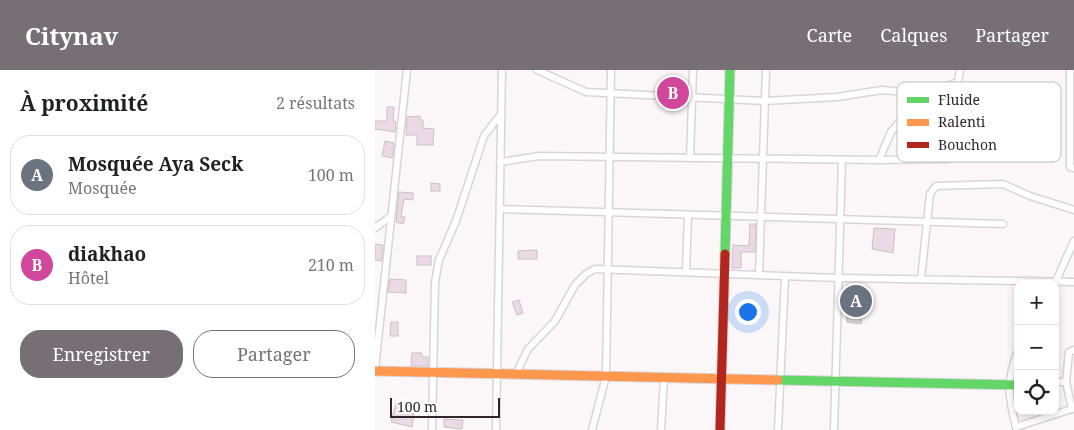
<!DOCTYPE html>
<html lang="fr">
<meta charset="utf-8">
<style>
:root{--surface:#fff;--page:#f2f2f2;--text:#202124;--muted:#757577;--line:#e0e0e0;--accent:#767074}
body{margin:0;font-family:"Noto Serif",serif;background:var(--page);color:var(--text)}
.controls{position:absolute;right:15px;bottom:15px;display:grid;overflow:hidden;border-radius:10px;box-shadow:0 2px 8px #0003}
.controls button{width:45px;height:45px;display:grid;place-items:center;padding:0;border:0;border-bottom:1px solid var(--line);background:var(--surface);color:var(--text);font:25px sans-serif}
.scale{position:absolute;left:15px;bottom:12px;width:110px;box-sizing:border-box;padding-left:5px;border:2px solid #2f272c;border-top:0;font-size:14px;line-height:18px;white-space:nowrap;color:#2f272c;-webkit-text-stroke:4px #fff;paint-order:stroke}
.you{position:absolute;left:372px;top:241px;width:18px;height:18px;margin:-12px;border:4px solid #fff;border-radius:50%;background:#1a73e8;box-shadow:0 0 0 8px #1a73e833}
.badge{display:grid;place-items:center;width:32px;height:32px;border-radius:50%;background:var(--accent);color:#fff;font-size:16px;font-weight:700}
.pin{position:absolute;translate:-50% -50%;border:2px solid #fff;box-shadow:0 1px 5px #0006}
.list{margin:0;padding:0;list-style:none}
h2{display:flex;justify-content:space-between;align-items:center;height:65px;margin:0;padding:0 20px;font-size:21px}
h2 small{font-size:16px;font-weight:400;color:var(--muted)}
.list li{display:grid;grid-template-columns:32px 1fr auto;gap:15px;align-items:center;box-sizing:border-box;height:80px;margin:0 10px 10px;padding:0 10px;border:1px solid var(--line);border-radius:20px}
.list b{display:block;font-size:19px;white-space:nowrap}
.list p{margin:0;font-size:16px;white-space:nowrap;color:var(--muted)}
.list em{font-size:16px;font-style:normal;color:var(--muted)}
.actions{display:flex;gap:10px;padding:15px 20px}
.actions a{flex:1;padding:11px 0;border:1px solid var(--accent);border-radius:20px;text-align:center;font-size:18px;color:var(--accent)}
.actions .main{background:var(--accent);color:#fff}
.icon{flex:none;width:28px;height:28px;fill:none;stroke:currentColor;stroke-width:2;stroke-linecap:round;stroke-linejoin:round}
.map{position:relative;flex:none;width:699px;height:360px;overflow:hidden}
header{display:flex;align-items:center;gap:30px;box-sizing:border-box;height:70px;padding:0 25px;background:var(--accent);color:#fff}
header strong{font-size:24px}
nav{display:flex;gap:28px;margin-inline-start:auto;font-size:18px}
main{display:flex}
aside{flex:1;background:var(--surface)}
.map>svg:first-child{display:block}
.building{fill:#ebdae6;stroke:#c7c2c5}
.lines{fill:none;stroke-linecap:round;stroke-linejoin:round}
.street-casing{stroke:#dad4d8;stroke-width:9}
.fast-casing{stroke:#dad4d8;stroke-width:11}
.slow-casing{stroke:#dad4d8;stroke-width:11}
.jam-casing{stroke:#dad4d8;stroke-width:11}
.street{stroke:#fefefe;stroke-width:6}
.fast{stroke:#63d668;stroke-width:9}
.slow{stroke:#ff974d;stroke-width:9}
.jam{stroke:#b3261e;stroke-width:9}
.key{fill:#fff;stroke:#c1bec0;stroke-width:1}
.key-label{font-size:14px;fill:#2f272c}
</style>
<header>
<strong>Citynav</strong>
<nav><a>Carte</a><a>Calques</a><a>Partager</a></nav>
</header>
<main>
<aside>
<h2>À proximité<small>2 résultats</small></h2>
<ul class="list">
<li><span class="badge" style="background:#6b7280">A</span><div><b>Mosquée Aya Seck</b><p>Mosquée</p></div><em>100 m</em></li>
<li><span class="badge" style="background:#d1479c">B</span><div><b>diakhao</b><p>Hôtel</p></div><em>210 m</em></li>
</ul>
<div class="actions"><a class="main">Enregistrer</a><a>Partager</a></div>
</aside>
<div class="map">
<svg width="699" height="360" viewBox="0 0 699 360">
<rect width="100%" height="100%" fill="#fbf7f9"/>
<g class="building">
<path d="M12,37H19L18,51L21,52L20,62L0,59V51H12Z"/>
<path d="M45,46V50H48V58L59,59L58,75H42V65H31L32,47Z"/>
<path d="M10,71L19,73L18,88L7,86Z"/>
<path d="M56,113L65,114V121H56Z"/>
<path d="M24,122L38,123V130L29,129L26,147H30L28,154L21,152Z"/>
<path d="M375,154H381L380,182H366V198H357L358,175L374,176Z"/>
<path d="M499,158L520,159L518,183L497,179Z"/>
<path d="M0,174L8,175L7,191L0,190Z"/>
<path d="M162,180V189H143V181Z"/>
<rect x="42" y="186" width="14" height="9"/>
<path d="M15,209L31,210V223L13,222Z"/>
<path d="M472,215L490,216L486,254L472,252Z"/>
<path d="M144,230L148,243L142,245L137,232Z"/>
<path d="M16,252H23V266H15Z"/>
<path d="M37,283H47V287H53V296H36Z"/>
<path d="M21,334L29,336L28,341L39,344L37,357L16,352Z"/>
<path d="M69,349L88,350L87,359L69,357Z"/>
</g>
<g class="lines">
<g class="street-casing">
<g id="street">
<path d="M162,0L211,22L390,31L462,27L507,20L549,24L583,12L585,0"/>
<path d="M695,0V97L699,98"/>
<path d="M315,88L318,0"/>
<path d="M504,90L516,62L549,24"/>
<path d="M125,92L164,86L504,90L572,89L597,84L621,83"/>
<path d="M125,139L628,154"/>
<path d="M0,158L15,147"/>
<path d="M311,202L313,145"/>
<path d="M384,205L391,0"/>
<path d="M546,209L555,124L561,116L628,114L655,126L699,140"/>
<path d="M681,211L699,171"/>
<path d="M699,280L694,282L691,312L697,339H699"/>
<path d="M643,281C631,311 633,326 641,357L697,339"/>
<path d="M0,299L32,0"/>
<path d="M141,304L153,279L180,251L200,215L211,204L220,199L463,208L699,212"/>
<path d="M680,312H691"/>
<path d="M57,360L60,212L64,190L81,151L109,66L126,44"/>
<path d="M121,360L127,0"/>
<path d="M217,360L231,306L236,0"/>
<path d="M286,360L289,308"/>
<path d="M403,360L410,206"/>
<path d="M459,360L467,90"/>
</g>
</g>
<g class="fast-casing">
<g id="fast">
<path d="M350,184L355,0"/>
<path d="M403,310L643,315"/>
</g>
</g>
<g class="slow-casing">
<path id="slow" d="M0,301L403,310"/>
</g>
<g class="jam-casing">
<path id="jam" d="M345,360L350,184"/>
</g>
<use href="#street" class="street"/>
<use href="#fast" class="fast"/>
<use href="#slow" class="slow"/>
<use href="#jam" class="jam"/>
</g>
<rect x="522" y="12" width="164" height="80" rx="8" class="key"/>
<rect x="532" y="27" width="22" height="6" fill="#63d668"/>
<rect x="532" y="49" width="22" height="7" fill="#ff974d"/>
<rect x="532" y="72" width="22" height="6" fill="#b3261e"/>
<g class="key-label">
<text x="563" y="35">Fluide</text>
<text x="563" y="57">Ralenti</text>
<text x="563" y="80">Bouchon</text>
</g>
</svg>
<div class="controls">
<button>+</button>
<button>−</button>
<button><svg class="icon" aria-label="locate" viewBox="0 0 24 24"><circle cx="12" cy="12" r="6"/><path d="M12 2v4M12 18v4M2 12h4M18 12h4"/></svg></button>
</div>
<div class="scale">100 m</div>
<div class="you"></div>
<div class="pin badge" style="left:481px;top:231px;background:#6b7280">A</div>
<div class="pin badge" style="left:298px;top:23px;background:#d1479c">B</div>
</div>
</main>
